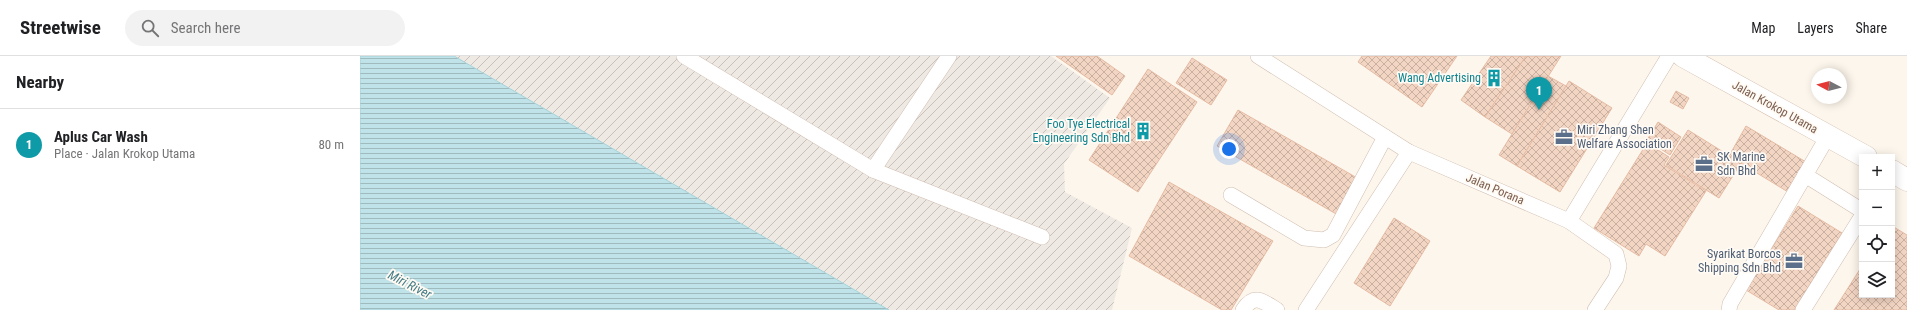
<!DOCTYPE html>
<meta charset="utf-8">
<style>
:root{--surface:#fff;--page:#f2f2f2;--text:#202124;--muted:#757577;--line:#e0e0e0;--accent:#111827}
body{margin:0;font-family:"Roboto Condensed",sans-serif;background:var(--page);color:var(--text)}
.controls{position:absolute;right:12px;bottom:12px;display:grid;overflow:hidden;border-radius:0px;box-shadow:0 2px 10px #0003}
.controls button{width:36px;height:36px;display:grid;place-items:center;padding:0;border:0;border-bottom:1px solid var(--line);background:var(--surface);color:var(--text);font:20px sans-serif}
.compass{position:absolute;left:1451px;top:12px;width:36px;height:36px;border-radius:50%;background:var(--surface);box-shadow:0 2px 10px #0003;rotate:277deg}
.you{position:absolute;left:869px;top:93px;width:14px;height:14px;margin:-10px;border:3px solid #fff;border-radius:50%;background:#1a73e8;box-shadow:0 0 0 6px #1a73e833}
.badge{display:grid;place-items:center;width:26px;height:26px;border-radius:50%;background:var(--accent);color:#fff;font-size:13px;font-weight:700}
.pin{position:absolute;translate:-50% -33px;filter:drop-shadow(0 1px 2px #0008)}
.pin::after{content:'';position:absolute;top:21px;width:14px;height:12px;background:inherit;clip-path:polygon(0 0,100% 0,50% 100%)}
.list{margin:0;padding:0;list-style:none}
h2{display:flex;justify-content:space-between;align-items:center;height:52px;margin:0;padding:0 16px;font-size:17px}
h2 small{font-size:13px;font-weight:400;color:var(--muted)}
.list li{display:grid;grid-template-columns:26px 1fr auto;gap:12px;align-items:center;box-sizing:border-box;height:72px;padding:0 16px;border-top:1px solid var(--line)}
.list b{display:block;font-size:15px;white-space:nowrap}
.list p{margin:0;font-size:13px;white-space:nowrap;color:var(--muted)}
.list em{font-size:13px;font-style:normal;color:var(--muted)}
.icon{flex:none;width:22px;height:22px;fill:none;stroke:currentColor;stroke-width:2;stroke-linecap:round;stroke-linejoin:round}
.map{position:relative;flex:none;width:1547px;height:254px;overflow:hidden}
header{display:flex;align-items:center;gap:24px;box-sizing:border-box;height:56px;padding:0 20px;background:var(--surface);border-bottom:1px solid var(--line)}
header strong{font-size:19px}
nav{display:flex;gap:22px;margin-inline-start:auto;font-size:14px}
.search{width:280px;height:36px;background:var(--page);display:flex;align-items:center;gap:10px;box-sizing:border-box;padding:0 14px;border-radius:22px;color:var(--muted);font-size:15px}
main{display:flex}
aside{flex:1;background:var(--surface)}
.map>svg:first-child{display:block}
.industrial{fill:url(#industrial-furrows)}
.water{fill:url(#water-rules);stroke:#a5d3da}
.building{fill:url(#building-cross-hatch);stroke:#e6bba3}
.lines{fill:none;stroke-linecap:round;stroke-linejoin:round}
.lane-casing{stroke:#d1beb0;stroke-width:16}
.secondary-casing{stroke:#d6c0b0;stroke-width:23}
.lane{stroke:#fff;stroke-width:15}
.secondary{stroke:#fff;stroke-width:22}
.labels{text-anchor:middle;stroke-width:3.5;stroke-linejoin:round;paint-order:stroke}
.culture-label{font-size:12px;fill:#0d838f;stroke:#fffaf3;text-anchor:end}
.street-label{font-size:12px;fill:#7a5c4d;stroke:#fffaf3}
.service-label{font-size:12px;fill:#4e5e75;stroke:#fffaf3;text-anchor:start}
.water-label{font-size:13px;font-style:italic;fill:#437c86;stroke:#fffaf3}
</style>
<header>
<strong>Streetwise</strong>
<div class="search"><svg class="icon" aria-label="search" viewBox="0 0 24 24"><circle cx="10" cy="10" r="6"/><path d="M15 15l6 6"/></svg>Search here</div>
<nav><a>Map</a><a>Layers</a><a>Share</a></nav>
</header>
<main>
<aside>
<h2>Nearby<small></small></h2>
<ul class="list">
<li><span class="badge" style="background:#0f9aa8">1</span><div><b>Aplus Car Wash</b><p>Place · Jalan Krokop Utama</p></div><em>80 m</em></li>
</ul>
</aside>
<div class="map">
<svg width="1547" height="254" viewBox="0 0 1547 254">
<defs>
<pattern id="industrial-furrows" width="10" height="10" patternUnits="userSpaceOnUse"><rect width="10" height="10" fill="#efe9e4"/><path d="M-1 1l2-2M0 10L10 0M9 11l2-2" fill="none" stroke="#c7c0bb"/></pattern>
<pattern id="water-rules" width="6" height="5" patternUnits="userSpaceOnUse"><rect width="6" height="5" fill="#bfe3e8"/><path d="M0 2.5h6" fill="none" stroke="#a0bbbe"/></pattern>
<pattern id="building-cross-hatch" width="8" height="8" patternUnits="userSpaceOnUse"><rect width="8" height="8" fill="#f3d5c3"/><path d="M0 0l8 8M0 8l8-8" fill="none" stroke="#cab0a1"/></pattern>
</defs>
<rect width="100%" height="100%" fill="#fdf6ec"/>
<path class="industrial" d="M94,0H691L750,42L704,108L705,136L772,172L752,254H529Z"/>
<path class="water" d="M0,0H94L529,254H0Z"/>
<g class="building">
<path d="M696,0H737L765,20L752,39Z"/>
<path d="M1002,0H1097L1062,51L998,6Z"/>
<path d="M1131,0H1166L1125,61L1101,44Z"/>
<path d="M1166,0H1201L1152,78L1125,61Z"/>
<path d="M832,2L867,24L851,49L816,27Z"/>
<path d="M788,13L837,46L778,136L729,104Z"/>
<path d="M1188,20L1206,30L1157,110L1139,99Z"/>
<path d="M1209,25L1252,52L1200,136L1157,110Z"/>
<path d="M1316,35L1329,42L1323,53L1310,46Z"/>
<path d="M878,54L999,123L978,159L857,90Z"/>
<path d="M1298,66L1321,81L1310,99L1287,84Z"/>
<path d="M1386,70L1446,106L1428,136L1369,100Z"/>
<path d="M1328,74L1381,107L1359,142L1306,109Z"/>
<path d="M1287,87L1309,101L1304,109L1346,135L1305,200L1286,188L1279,200L1234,172Z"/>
<path d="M809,126L913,185L871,254H862L769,200Z"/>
<path d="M1438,150L1482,177L1434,254H1419L1386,234Z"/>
<path d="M1034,162L1070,185L1030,250L994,227Z"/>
<path d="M1532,170L1547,179V254H1474L1502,210V239H1532Z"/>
</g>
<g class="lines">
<g class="lane-casing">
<g id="lane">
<path d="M324,0L513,114L589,0"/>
<path d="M898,0L1049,96L1209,165L1309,0"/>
<path d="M513,114L682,181"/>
<path d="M1445,119L1501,154L1502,158"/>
<path d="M871,139L944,182L964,184L973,179L1025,81"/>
<path d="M1209,165L1256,198L1259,210L1256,222L1235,254"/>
<path d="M883,254C894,237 903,245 917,254"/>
<path d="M946,254L1049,96"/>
<path d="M1369,254L1370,248L1468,80"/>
<path d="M1443,254L1502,160"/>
</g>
</g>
<g class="secondary-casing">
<g id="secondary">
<path d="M1323,0L1506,101"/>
<path d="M1532,115L1547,124"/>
</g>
</g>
<use href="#lane" class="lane"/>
<use href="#secondary" class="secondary"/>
</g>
<defs>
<g id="building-bare" transform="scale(1.38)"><path d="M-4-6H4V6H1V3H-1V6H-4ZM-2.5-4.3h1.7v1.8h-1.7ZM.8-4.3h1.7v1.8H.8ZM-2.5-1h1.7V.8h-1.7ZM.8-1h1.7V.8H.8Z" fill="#0f9aa8" stroke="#fffaf3" stroke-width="2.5" paint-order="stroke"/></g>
<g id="office-bare" transform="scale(1.38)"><path d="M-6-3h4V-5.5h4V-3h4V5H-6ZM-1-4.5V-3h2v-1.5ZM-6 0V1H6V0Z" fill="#5c6f8a" stroke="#fffaf3" stroke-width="2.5" paint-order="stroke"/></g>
</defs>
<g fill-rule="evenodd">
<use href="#building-bare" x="1134" y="22"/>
<use href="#building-bare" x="783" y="75"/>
<use href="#office-bare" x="1204" y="81"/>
<use href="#office-bare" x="1344" y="108"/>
<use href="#office-bare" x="1434" y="205"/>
</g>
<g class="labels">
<g class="culture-label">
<text x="1121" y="26">Wang Advertising</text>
<text x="770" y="72">Foo Tye Electrical<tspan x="770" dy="14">Engineering Sdn Bhd</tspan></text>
</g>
<g class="street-label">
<text transform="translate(1415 51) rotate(29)" y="4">Jalan Krokop Utama</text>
<text transform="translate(1135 133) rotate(23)" y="4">Jalan Porana</text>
</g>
<g class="service-label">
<text x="1217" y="78">Miri Zhang Shen<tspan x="1217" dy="14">Welfare Association</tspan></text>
<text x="1357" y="105">SK Marine<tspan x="1357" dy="14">Sdn Bhd</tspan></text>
<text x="1421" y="202" text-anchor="end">Syarikat Borcos<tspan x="1421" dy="14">Shipping Sdn Bhd</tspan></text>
</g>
<g class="water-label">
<text transform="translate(50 228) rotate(27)" y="5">Miri River</text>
</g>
</g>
</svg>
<div class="controls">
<button>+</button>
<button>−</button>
<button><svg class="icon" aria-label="locate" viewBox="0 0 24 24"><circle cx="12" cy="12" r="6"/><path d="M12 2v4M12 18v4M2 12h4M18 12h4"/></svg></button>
<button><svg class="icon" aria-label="layers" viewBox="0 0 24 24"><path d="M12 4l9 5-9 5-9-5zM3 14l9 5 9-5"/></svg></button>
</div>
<svg class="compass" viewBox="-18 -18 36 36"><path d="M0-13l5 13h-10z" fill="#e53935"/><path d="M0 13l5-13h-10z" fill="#757577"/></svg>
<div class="you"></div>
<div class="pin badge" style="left:1179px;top:54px;background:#0f9aa8">1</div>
</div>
</main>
